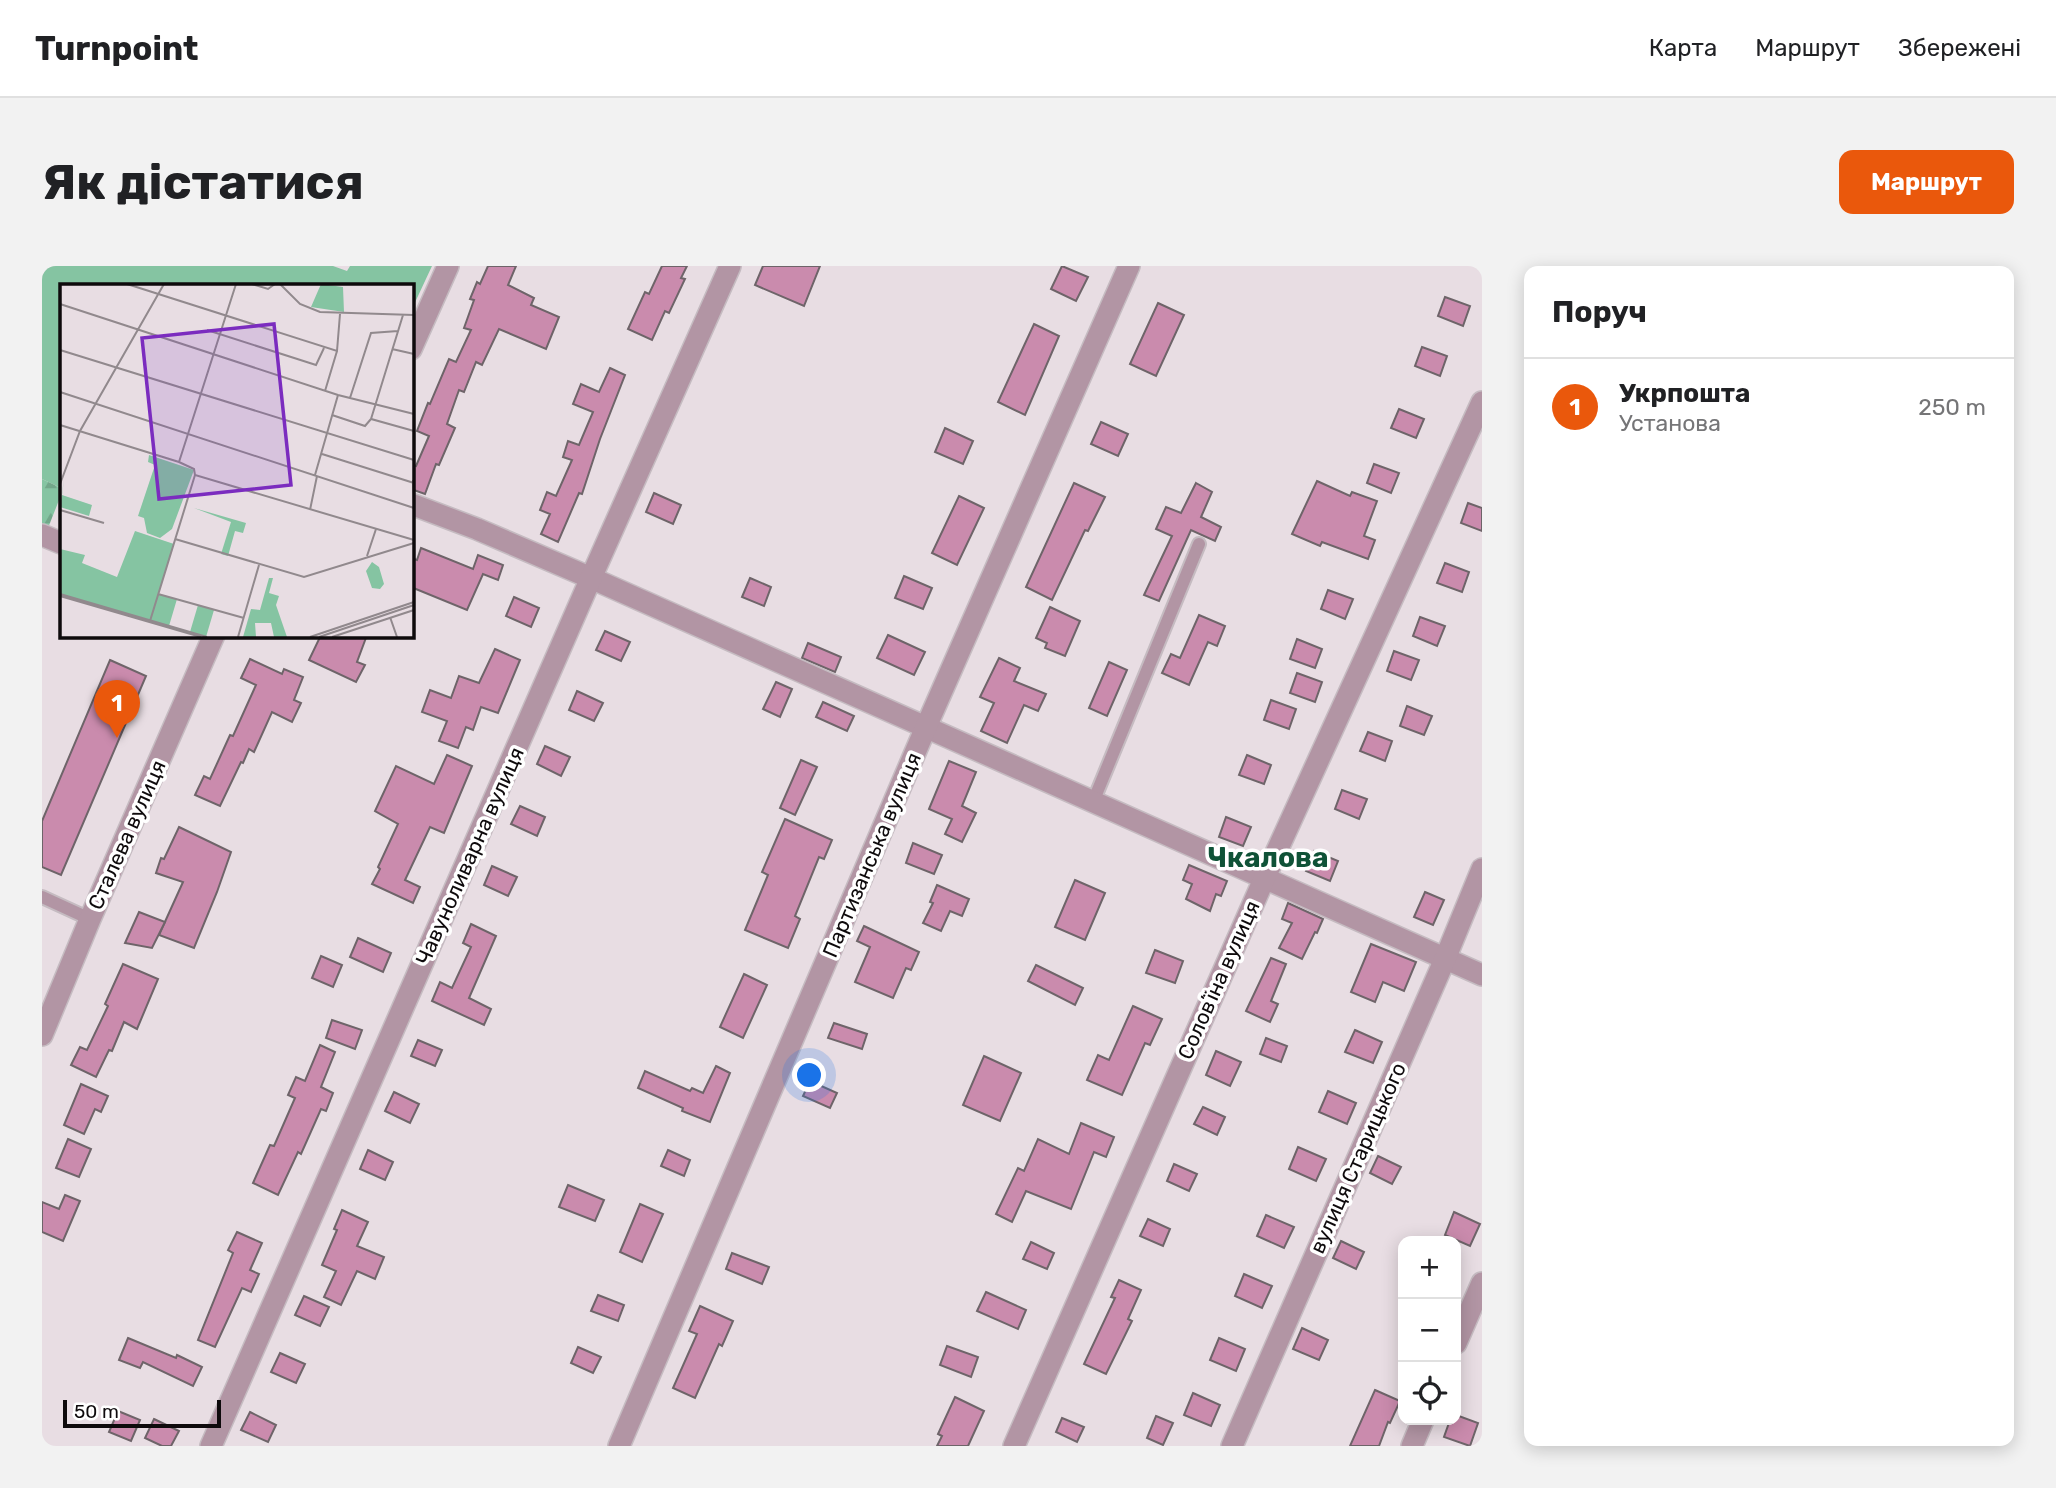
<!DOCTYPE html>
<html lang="uk">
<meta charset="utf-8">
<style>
:root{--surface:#fff;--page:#f2f2f2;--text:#202124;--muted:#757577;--line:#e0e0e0;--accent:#ea580c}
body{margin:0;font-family:Rubik,sans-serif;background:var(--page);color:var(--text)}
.controls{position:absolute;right:21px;bottom:21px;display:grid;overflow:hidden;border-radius:14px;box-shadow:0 4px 18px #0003}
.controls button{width:63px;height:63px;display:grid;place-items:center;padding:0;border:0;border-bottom:2px solid var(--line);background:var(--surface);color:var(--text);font:35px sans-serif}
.scale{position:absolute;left:21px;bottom:18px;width:158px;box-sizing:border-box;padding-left:7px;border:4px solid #0e0a0c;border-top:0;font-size:19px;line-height:24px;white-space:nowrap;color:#0e0a0c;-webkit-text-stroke:5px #fff;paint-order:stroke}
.you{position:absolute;left:768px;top:810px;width:24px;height:24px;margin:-18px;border:5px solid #fff;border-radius:50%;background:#1a73e8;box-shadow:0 0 0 10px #1a73e833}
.badge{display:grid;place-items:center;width:46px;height:46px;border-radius:50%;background:var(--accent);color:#fff;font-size:23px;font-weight:700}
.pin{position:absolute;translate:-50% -58px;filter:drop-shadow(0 2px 4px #0008)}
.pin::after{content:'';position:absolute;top:37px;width:24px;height:21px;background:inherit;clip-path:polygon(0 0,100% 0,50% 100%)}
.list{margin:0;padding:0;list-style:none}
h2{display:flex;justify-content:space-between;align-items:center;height:91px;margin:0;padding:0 28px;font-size:30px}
h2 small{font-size:23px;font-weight:400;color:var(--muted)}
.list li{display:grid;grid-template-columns:46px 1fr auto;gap:21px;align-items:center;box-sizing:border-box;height:98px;padding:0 28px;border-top:2px solid var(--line)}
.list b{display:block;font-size:26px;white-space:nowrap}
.list p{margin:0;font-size:23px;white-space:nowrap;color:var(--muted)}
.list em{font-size:23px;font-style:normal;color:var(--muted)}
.icon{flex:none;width:38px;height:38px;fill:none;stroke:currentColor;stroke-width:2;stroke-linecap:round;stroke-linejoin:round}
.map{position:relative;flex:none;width:1440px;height:1180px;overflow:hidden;border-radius:14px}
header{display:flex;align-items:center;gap:42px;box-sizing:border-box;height:98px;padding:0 35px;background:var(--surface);border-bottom:2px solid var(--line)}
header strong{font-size:33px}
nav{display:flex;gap:38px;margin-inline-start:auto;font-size:24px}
.intro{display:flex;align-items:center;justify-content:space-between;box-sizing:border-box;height:168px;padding:0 42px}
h1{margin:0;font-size:49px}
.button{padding:18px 32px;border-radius:14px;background:var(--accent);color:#fff;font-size:24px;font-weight:700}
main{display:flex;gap:42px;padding:0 42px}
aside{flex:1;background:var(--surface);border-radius:14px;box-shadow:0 4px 18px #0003}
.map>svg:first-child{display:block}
.grass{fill:#85c4a2}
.forest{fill:url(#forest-firs)}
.building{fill:#ca8bad;stroke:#6e6469;stroke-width:2}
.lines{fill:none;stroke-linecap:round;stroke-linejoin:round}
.service-casing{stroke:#c5bbc1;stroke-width:16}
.minor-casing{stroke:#c5bbc1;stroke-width:24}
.service{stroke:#b295a4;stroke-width:12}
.minor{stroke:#b295a4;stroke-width:21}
.labels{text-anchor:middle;stroke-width:7;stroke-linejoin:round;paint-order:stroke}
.street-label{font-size:21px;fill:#0e0a0c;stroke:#fff}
.district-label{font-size:28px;font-weight:bold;fill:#0f5237;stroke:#fff}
.inset-road{fill:none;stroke:#91898d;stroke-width:2}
.view{fill:#7b2cbf;fill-opacity:0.15;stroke:#7b2cbf;stroke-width:3.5}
.inset-edge{fill:none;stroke:#0e0a0c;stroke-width:3.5}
</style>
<header>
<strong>Turnpoint</strong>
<nav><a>Карта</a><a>Маршрут</a><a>Збережені</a></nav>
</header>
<div class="intro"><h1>Як дістатися</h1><a class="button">Маршрут</a></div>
<main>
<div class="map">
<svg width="1440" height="1180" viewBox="0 0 1440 1180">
<defs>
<pattern id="forest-firs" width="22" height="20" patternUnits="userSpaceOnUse" patternTransform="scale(1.75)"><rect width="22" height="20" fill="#85c4a2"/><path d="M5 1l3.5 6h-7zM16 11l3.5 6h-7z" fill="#72a78a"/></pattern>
</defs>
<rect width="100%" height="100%" fill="#e8dde3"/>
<path class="grass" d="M0,0H291L305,5L308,0H390L369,45V19H19V222L0,213Z"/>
<path class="forest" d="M0,213L19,222V229L6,262L0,259Z"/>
<g class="building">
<path d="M446,0H474L466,19L492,32L489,39L517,51L504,83L457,63L440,99L434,96L422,126L417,124L405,158L413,162L397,199L394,198L383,228L369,223V199L374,200L387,170L375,165L386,137L388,138L407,93L414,96L429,64L422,62L432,34L428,33L435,16L438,18Z"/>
<path d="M620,0H645L639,12L643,13L627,47L623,45L610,74L586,63L603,26L607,28Z"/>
<path d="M721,0H778L762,40L713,19Z"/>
<path d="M1020,0L1046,11L1034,35L1009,23Z"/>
<path d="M1403,31L1428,40L1421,60L1396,50Z"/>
<path d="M1116,37L1142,49L1114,110L1088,98Z"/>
<path d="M992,58L1017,70L983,149L956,136Z"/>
<path d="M1380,81L1405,90L1398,110L1373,100Z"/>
<path d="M568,102L583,109L558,173L540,228L537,227L516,276L499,268L508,248L498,244L505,226L514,230L530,194L521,191L526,175L537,179L551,146L531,138L539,118L557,126Z"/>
<path d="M1357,143L1382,153L1374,172L1349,162Z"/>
<path d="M1059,156L1086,168L1076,190L1049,178Z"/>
<path d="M903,162L931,175L921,198L893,186Z"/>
<path d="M1332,198L1357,207L1349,227L1325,217Z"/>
<path d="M1275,215L1308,230L1310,226L1335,235L1322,270L1333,274L1326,293L1280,276L1278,280L1250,268Z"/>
<path d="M1032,217L1063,231L1046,265L1043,264L1010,334L984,321Z"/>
<path d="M1154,217L1170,226L1159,251L1179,261L1173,275L1149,264L1117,335L1102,329L1130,270L1114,263L1124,241L1139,247Z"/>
<path d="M612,227L639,239L631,258L604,246Z"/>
<path d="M917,230L942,242L915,299L890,287Z"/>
<path d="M1426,237L1440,242V265L1419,257Z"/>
<path d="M379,282L431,303L436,289L461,299L456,314L441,308L425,344L369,321V292L375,294Z"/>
<path d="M1403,297L1427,306L1420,326L1395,317Z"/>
<path d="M862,310L890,322L881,343L853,332Z"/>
<path d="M708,312L729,321L722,340L700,331Z"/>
<path d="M1286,324L1311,333L1303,353L1279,343Z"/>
<path d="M472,331L497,342L489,361L464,350Z"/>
<path d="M1008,341L1038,355L1023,390L1003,382L1005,377L994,372Z"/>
<path d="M1157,349L1183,360L1175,380L1166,376L1147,419L1120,407L1129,388L1138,392Z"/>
<path d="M1378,351L1403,360L1395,380L1371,370Z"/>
<path d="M563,365L588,376L579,395L554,384Z"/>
<path d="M279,369H325L315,396L323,399L314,416L267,394Z"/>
<path d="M846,369L883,386L872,409L835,392Z"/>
<path d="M1255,373L1280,383L1273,402L1248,393Z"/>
<path d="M766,377L799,391L793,406L760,392Z"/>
<path d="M453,383L478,394L456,447L439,441L431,464L424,461L416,482L397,475L405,455L380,446L388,424L409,432L417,410L437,417Z"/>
<path d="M1352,385L1377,394L1369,414L1345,405Z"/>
<path d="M957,392L978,402L972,415L1004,428L996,445L982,439L965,477L939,465L952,437L938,431Z"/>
<path d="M208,393L240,408L242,403L261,411L252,434L259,437L250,456L230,446L212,486L207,483L201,497L199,496L178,540L153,529L162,510L168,513L188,469L191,470L214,419L199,412Z"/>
<path d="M68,394L104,410L19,609L0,601V555Z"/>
<path d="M1067,396L1085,404L1065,450L1047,442Z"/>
<path d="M1255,407L1280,416L1273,436L1248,427Z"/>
<path d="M734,416L750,423L738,451L721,443Z"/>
<path d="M535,425L561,437L552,455L527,444Z"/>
<path d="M1229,434L1254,443L1247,463L1222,454Z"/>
<path d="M781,436L812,450L805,465L774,451Z"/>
<path d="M1365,440L1390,450L1382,469L1358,460Z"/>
<path d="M1326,466L1350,475L1343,495L1318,485Z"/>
<path d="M503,480L528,491L519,510L495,498Z"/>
<path d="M405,489L430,500L402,567L388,561L363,614L378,621L371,637L330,618L338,603L336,601L356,558L333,545L354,500L392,518Z"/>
<path d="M1205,489L1229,499L1222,518L1197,509Z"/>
<path d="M759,494L775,501L753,549L738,542Z"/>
<path d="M907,495L934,506L920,540L934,547L920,576L903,568L910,553L887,543Z"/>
<path d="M1300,524L1325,533L1317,553L1293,543Z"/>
<path d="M478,540L503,551L495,570L469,558Z"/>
<path d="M1184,551L1209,561L1201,580L1177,571Z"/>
<path d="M743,553L790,574L782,593L777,591L753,650L758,653L746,682L703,664L726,609L720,606Z"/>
<path d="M137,561L189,586L175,626L152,682L117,669L141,616L114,607L119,592L122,593Z"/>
<path d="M871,577L900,589L892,608L864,597Z"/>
<path d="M1272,585L1296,595L1288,615L1264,605Z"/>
<path d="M1147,599L1185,615L1179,630L1174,628L1168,645L1144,633L1150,618L1141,614Z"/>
<path d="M450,600L475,611L466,630L442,619Z"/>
<path d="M1033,614L1063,627L1043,674L1013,661Z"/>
<path d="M895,619L927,633L920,650L908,645L899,665L881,657L891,637L888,636Z"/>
<path d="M1383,626L1402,634L1391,659L1372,651Z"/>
<path d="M1246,637L1281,653L1275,667L1273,666L1260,693L1237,682L1250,657L1240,653Z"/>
<path d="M97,646L123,656L110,682L83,677Z"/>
<path d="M429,658L454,670L427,732L449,743L442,759L390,735L398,716L410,722L429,681L421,677Z"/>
<path d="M822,660L877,686L869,704L864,702L851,732L813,716L828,681L815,675Z"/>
<path d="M316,672L349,687L341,706L308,691Z"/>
<path d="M1329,678L1374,696L1362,725L1341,716L1333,736L1309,726Z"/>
<path d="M1113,684L1141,695L1133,717L1104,707Z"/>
<path d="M279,690L300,699L291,721L270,712Z"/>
<path d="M1229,692L1244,698L1229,735L1236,738L1228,756L1204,745Z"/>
<path d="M81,698L116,713L95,763L82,756L70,785L67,784L54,811L29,799L38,781L45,784L66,740L63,738Z"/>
<path d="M994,699L1041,722L1033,739L986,715Z"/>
<path d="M702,708L725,719L701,772L678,761Z"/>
<path d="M1091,740L1120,753L1108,779L1103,777L1080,829L1045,814L1056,789L1067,794Z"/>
<path d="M290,754L320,764L313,783L284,772Z"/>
<path d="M792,757L825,768L820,783L786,772Z"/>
<path d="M1313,764L1340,776L1331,797L1303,786Z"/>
<path d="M1224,772L1245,780L1239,796L1218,788Z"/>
<path d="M376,774L400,784L393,800L369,790Z"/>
<path d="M278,779L293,786L279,821L291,827L284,845L279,843L259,888L256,886L236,929L211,917L228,879L232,880L253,832L246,829L254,811L263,815Z"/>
<path d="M1174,785L1199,796L1188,820L1164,809Z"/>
<path d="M942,790L979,807L958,855L921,839Z"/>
<path d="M674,800L688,807L668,856L640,845L641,842L596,822L603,805L648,825L650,822L661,827Z"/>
<path d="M768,815L795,827L788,842L761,830Z"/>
<path d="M39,818L66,830L59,846L53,843L42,868L22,859Z"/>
<path d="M1286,825L1314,837L1305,858L1277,846Z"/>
<path d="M352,826L377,838L368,857L343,845Z"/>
<path d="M1161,841L1183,851L1175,869L1152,858Z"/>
<path d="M1039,857L1072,871L1064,891L1052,886L1029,943L984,925L970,956L954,948L976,902L982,905L996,873L1027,888Z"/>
<path d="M26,873L49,883L37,911L14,902Z"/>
<path d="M1256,881L1284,893L1274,915L1247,903Z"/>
<path d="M326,884L351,896L343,914L318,903Z"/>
<path d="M626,884L648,894L642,910L619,900Z"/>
<path d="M1336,890L1359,901L1350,918L1328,907Z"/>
<path d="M1132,898L1155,908L1147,925L1125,915Z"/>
<path d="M526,919L562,934L553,955L517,941Z"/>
<path d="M23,929L38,935L21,975L0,966V936L17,943Z"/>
<path d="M598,938L621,948L600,996L578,986Z"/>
<path d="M300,944L326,956L315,980L342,991L333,1013L315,1005L299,1039L282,1031L294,1005L280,999L295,964L292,963Z"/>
<path d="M1412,946L1438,958L1428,980L1403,969Z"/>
<path d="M1224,949L1252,961L1242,982L1215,970Z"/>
<path d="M1106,953L1128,963L1121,980L1098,970Z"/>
<path d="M195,966L220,977L208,1004L217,1008L209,1026L200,1022L173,1081L156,1074L191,987L186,984Z"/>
<path d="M1299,975L1322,986L1314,1003L1291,992Z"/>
<path d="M989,976L1012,987L1005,1003L981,993Z"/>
<path d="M690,987L727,1001L720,1018L684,1003Z"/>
<path d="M1202,1008L1230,1020L1220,1042L1193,1030Z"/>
<path d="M1077,1014L1099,1024L1086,1053L1090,1055L1064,1108L1042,1098L1073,1032L1069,1031Z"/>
<path d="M944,1026L984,1044L976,1063L935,1045Z"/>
<path d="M556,1029L582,1039L576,1055L549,1045Z"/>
<path d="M262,1030L287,1041L278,1060L253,1049Z"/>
<path d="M658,1040L691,1055L680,1080L677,1078L653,1132L631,1122L655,1068L647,1065Z"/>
<path d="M1260,1062L1286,1074L1277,1094L1251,1083Z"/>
<path d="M86,1072L134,1092L135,1089L160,1101L151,1120L101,1096L98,1102L77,1094Z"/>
<path d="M1177,1072L1203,1083L1194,1105L1168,1094Z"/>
<path d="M905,1080L936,1091L929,1111L898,1099Z"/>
<path d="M536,1081L559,1091L551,1107L529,1097Z"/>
<path d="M238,1087L263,1098L254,1117L229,1106Z"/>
<path d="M1333,1124L1358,1135L1348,1157L1346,1156L1337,1180H1308Z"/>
<path d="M1151,1127L1178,1139L1169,1160L1142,1149Z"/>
<path d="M913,1131L942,1145L926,1180H895L900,1170L896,1168Z"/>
<path d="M76,1145L98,1154L89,1175L67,1166Z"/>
<path d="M208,1146L234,1159L226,1176L199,1164Z"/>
<path d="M1414,1149L1436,1157L1428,1180L1402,1171L1408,1154H1414Z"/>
<path d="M1114,1150L1131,1157L1121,1179L1105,1172Z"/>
<path d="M1020,1152L1042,1161L1035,1176L1014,1166Z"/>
<path d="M112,1153L137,1165L129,1180H120L103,1172Z"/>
</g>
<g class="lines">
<g class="service-casing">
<g id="service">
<path d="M1051,536L1157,278"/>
<path d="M0,631L48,653"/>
</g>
</g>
<g class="minor-casing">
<g id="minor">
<path d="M369,83L406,0"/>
<path d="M369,238L435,263L549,312L1440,709"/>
<path d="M0,269L19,277"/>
<path d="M0,769L48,653L172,369"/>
<path d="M1414,1077L1440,1017"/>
<path d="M169,1180L549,312L688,0"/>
<path d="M577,1180L884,461L1087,0"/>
<path d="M972,1180L1223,611L1440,136"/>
<path d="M1190,1180L1403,693L1440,603"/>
<path d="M1370,1180L1381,1154"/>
</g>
</g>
<use href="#service" class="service"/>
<use href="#minor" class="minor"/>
</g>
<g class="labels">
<g class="street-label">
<text transform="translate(85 569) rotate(-66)" y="7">Сталева вулиця</text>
<text transform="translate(830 589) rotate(-67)" y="7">Партизанська вулиця</text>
<text transform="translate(428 590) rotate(-66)" y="7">Чавуноливарна вулиця</text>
<text transform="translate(1177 714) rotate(-66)" y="7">Соловʼїна вулиця</text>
<text transform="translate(1316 892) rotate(-66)" y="7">вулиця Старицького</text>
</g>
<g class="district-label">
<text x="1226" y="601">Чкалова</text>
</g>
</g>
<g transform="translate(18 18)">
<rect width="354" height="354" fill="#e8dde3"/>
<path d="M89,171L134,186L112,245L100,254L87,249L84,234L78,232L95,181L88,178ZM312,278L319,283L324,300L320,305L312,304L306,287Z" fill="#85c4a2"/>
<path d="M261,0L283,3L284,28L251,23ZM4,195L2,211L32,221L29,232L0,223ZM134,224L186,239L183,249L175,247L168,272L161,270L171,238ZM98,310L117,315L109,342L90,337ZM138,321L154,326L146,353L130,348Z" fill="#85c4a2"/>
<path d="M75,247L114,260L90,337L0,310V265L25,271L22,279L57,293ZM209,294H213L209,309L219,312L216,321L227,353H214L211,339H195L196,353H183L191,325L200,326Z" fill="#85c4a2"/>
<path class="inset-road" d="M67,0L277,67L280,30M192,0L208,5L215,0M220,0L240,20L260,28L354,31M0,20L278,111L354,130M147,46L256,81L264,64M332,65L354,70M0,66L354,176M265,107L277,67M0,108L354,224M290,114L311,49L338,47M272,131L305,142L311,135L354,147M311,135L343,31M0,141L119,178L134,185L135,191L354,256M262,170L354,199M119,178L176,0M255,191L278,111M353,196L354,224M0,200L20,147L104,0M0,226L44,239M250,226L257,192M115,255L244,293L354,259M307,272L316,245M0,310L147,353M98,310L184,334M0,312L141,353M330,333L337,353M90,337L135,191M178,353L199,281M250,353L354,318M259,353L354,321M272,353L354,326"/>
<path class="view" d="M214,40L231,201L99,215L82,54Z"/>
<rect width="354" height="354" class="inset-edge"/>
</g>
</svg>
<div class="controls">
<button>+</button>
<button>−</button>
<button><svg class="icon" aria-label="locate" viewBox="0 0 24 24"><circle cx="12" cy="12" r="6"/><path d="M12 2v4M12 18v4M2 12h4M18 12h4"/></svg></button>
</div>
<div class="scale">50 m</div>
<div class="you"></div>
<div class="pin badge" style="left:75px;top:472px">1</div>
</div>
<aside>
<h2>Поруч<small></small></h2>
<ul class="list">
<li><span class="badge">1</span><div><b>Укрпошта</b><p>Установа</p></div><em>250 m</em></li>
</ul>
</aside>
</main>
